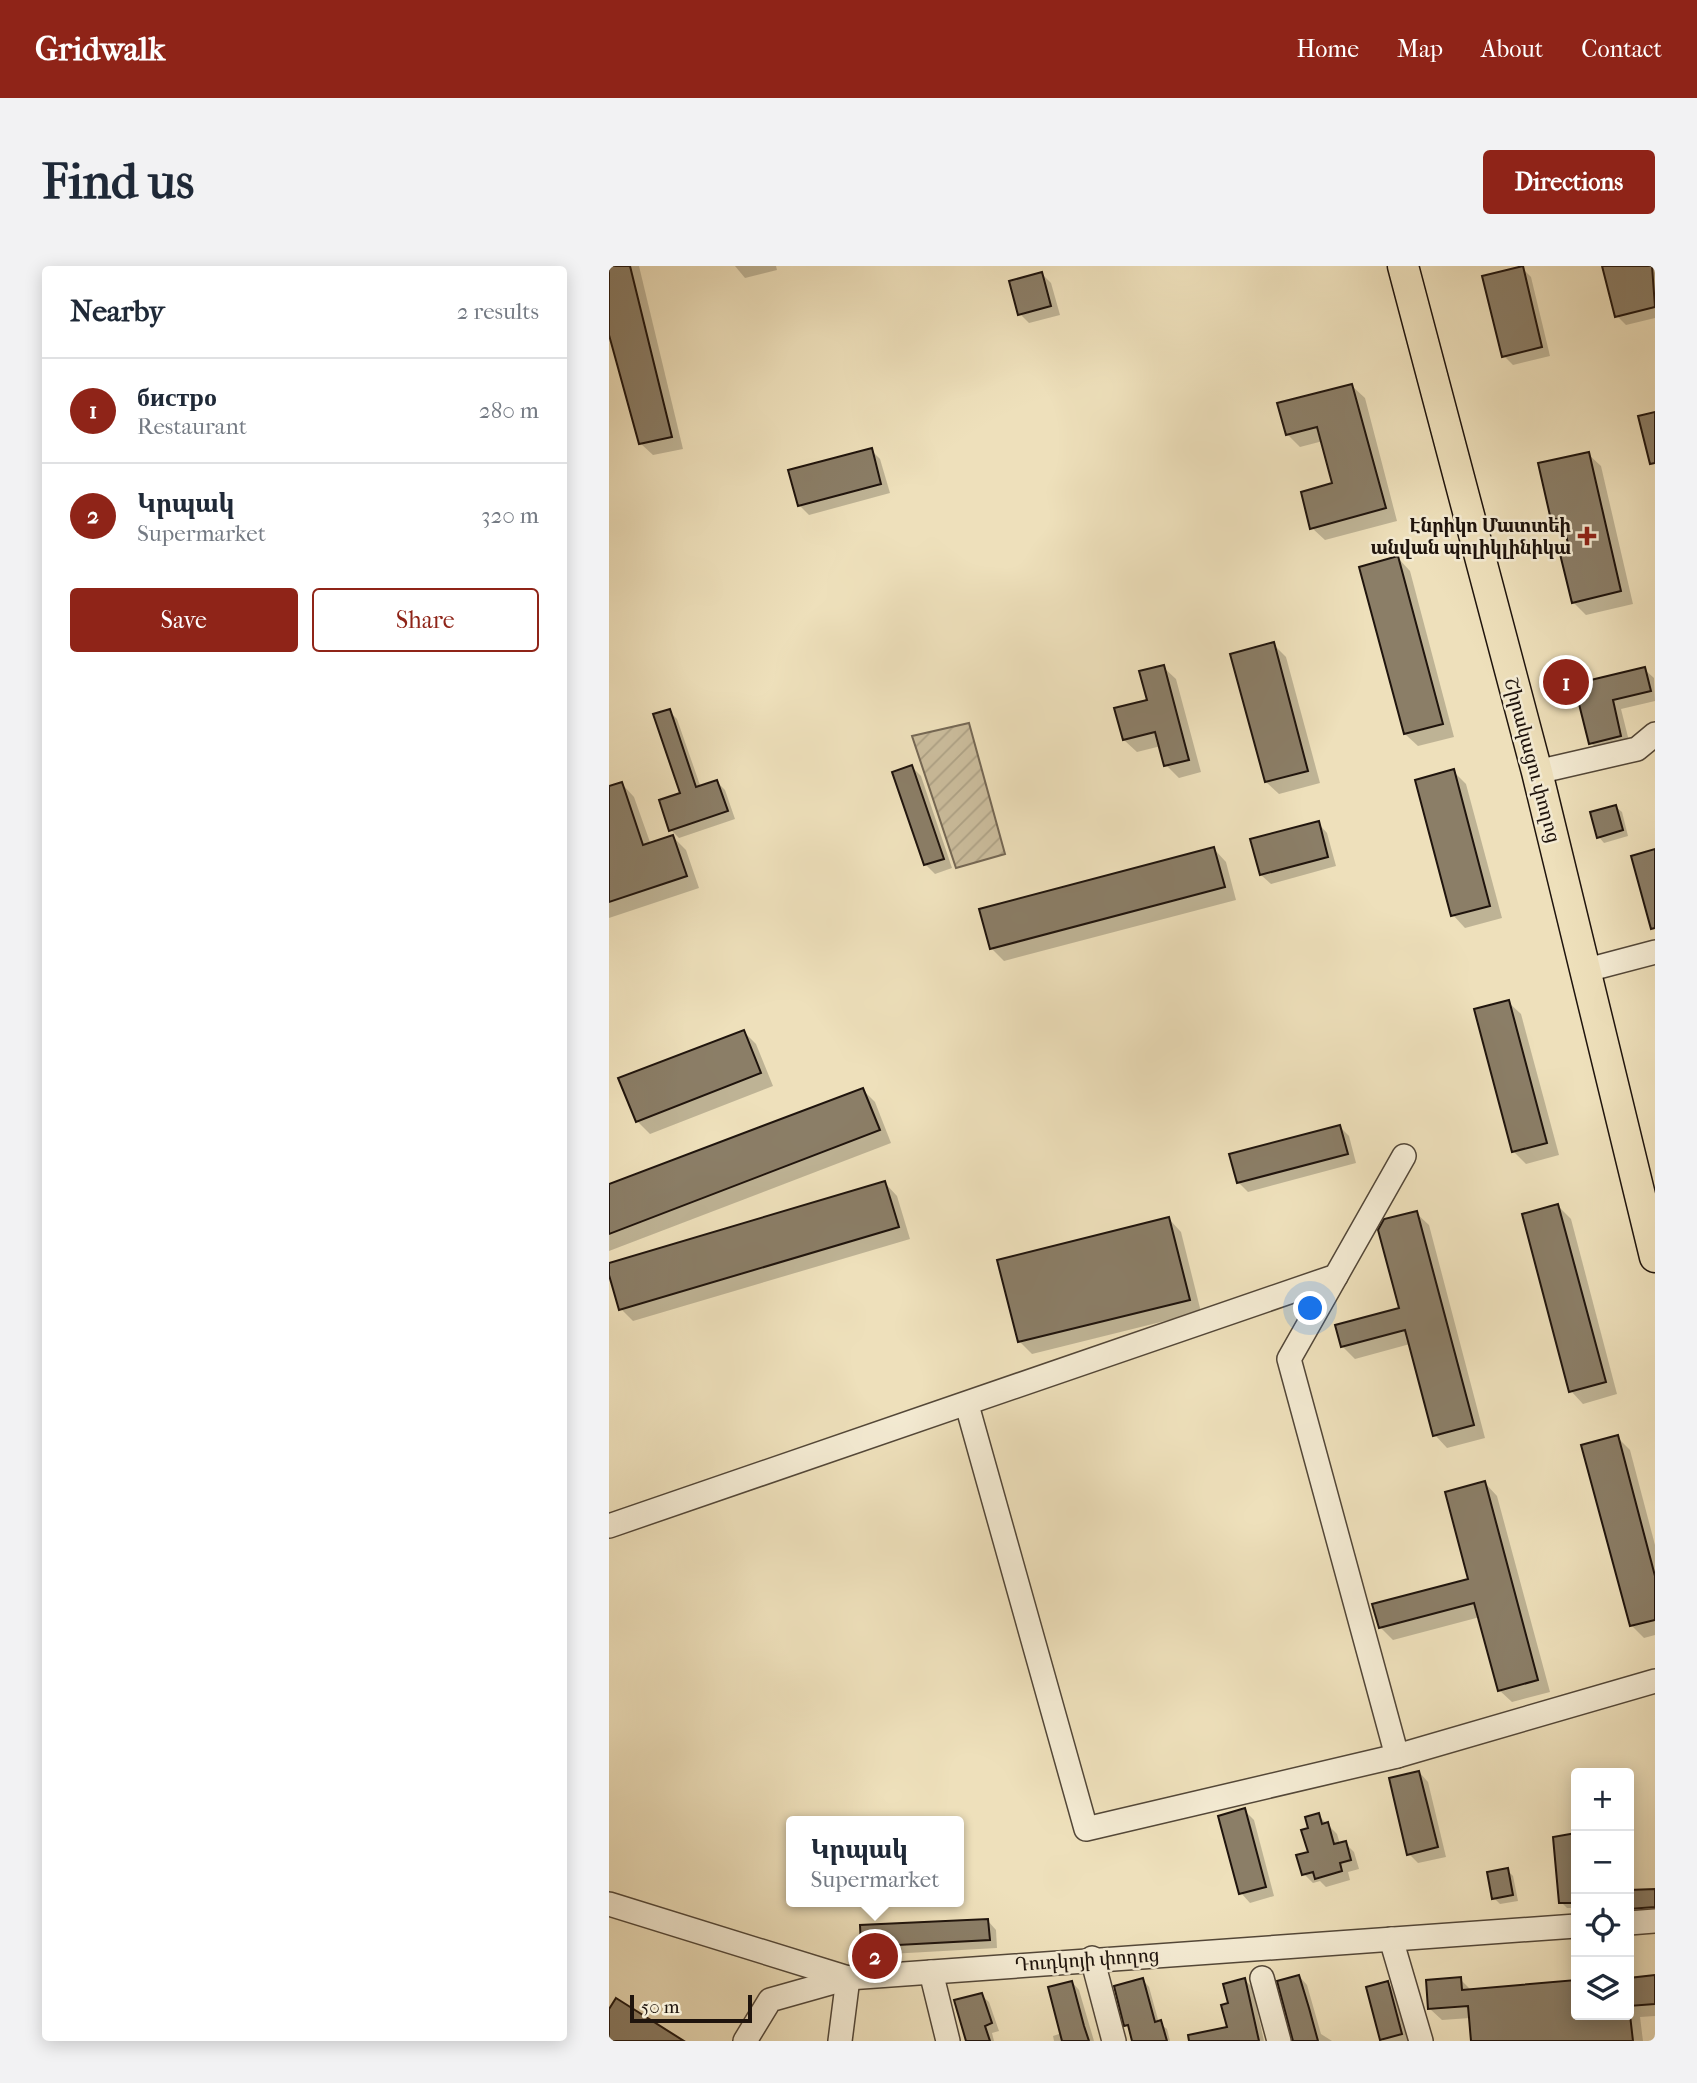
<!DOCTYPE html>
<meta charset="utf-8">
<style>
:root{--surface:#fff;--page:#f2f2f3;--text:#1f2937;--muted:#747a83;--line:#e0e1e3;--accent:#8f2418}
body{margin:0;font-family:"IM FELL French Canon","Noto Serif Armenian",serif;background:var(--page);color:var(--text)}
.controls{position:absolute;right:21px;bottom:21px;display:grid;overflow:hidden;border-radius:7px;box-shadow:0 4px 18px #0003}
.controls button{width:63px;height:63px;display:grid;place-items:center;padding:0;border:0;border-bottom:2px solid var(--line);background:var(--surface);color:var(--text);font:35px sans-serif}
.scale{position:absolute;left:21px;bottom:18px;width:122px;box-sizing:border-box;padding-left:7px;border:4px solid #1f140d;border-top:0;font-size:19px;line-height:24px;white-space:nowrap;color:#1f140d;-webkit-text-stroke:5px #f4ebd3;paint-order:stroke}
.you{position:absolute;left:702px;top:1043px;width:24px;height:24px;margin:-18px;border:5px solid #fff;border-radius:50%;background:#1a73e8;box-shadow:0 0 0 10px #1a73e833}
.badge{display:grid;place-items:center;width:46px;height:46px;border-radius:50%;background:var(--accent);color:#fff;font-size:23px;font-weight:700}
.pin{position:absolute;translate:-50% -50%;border:4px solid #fff;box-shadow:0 2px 7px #0006}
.popup{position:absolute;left:177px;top:1550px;width:178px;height:91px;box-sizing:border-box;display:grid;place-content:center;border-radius:7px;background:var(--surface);filter:drop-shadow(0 2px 5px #0005);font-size:23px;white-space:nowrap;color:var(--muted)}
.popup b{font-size:26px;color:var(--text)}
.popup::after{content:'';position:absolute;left:50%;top:100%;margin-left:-14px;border:14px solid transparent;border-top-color:var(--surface)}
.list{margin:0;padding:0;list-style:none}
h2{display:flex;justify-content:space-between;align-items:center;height:91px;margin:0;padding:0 28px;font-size:30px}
h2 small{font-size:23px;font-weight:400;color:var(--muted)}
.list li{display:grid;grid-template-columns:46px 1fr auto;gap:21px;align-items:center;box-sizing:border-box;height:105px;padding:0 28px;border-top:2px solid var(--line)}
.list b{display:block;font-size:26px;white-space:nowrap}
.list p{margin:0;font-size:23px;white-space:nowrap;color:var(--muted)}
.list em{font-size:23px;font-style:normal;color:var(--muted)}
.actions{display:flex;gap:14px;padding:21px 28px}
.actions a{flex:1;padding:16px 0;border:2px solid var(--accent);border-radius:7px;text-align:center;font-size:24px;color:var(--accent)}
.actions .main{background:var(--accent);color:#fff}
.icon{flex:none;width:38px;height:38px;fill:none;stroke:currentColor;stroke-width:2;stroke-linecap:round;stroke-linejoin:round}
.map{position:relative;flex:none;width:1046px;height:1775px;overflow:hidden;border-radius:7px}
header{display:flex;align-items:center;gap:42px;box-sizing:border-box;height:98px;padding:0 35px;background:var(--accent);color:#fff}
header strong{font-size:33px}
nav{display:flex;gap:38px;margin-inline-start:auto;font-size:24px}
.intro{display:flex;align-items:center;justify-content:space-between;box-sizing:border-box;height:168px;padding:0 42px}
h1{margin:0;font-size:49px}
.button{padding:18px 32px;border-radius:7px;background:var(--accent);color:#fff;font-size:24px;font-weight:700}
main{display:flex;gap:42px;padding:0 42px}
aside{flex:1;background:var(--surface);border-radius:7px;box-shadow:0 4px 18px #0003}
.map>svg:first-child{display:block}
.garden{fill:url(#garden-furrows);stroke:#756855;stroke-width:2}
.shadow{fill:#0003}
.building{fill:#8b7e67;stroke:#1f140d;stroke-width:2}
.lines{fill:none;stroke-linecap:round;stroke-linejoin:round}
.minor-casing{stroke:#534738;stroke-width:26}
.major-casing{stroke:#1f140d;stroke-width:33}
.minor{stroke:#f4ebd3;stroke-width:23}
.major{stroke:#eee0bb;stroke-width:30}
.poi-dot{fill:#8f2418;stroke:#f4ebd3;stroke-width:2.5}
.labels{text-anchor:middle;stroke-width:5;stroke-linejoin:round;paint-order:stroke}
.poi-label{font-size:19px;font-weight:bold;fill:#1f140d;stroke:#f4ebd3;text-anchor:end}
.street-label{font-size:19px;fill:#1f140d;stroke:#f4ebd3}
</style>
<header>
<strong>Gridwalk</strong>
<nav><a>Home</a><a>Map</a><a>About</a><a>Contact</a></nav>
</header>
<div class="intro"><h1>Find us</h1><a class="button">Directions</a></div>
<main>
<aside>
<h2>Nearby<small>2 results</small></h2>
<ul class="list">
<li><span class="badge">1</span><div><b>бистро</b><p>Restaurant</p></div><em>280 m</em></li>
<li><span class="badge">2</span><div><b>Կրպակ</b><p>Supermarket</p></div><em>320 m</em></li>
</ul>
<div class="actions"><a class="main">Save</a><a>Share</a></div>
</aside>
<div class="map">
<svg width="1046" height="1775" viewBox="0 0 1046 1775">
<defs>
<pattern id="garden-furrows" width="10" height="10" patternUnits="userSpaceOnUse" patternTransform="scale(1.75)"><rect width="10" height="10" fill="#cbbd9d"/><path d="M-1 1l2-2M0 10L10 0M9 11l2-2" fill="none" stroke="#aea286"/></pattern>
</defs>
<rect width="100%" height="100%" fill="#eee0bb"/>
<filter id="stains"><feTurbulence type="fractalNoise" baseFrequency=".00286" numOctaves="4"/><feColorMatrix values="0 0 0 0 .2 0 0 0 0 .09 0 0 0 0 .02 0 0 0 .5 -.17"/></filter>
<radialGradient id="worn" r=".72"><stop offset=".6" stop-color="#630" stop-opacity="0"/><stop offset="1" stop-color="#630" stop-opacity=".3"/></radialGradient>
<path class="garden" d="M360,457L396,588L347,602L303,470Z"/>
<g class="shadow">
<path d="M0,0H30L74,183L44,189L31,177L0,62Z"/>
<path d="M126,0H167L168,4L136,12Z"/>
<path d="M995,0H1046V52L1017,59L1008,50Z"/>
<path d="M913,2L922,11L941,90L904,99L895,90Z"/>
<path d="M433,8L442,17L451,49L420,57L411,48Z"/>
<path d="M743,120L756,132L788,255L716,274L703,262L726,218L714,175L691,181L678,168Z"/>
<path d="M262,184L271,193L281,227L200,249L190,239Z"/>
<path d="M979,188L992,200L1024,338L977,349L964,336L963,287L956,266L944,253Z"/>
<path d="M789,292L801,305L845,471L809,480L796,468Z"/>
<path d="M664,378L677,391L711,517L670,528L657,516Z"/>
<path d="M554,401L567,413L592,506L570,512L557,499L552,480L528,486L515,474L540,435Z"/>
<path d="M1035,403L1045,412L1046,435L1012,443L1021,479L991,486L982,477L967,420Z"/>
<path d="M60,445L68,453L92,522L108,516L116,524L126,553L70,572L62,564L73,528Z"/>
<path d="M303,501L312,510L343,602L326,608L316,598Z"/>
<path d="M844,505L857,518L893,652L856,662L844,649Z"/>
<path d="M13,518L25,531L42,579L64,571L77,584L90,622L0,652V522Z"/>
<path d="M1007,541L1013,546L1019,570L995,577L990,571Z"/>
<path d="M709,557L718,567L727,600L662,618L652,609Z"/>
<path d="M605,583L617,596L627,634L395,695L382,682Z"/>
<path d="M899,736L912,748L950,889L917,898L904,885Z"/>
<path d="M135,766L147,778L164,820L41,868L28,855Z"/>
<path d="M254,824L266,836L282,877L0,985V920Z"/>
<path d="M731,861L740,870L747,897L639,926L629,916Z"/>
<path d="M276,917L288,930L301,973L24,1055L12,1043L0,999Z"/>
<path d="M949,940L962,953L1008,1128L974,1138L962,1125Z"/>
<path d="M807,947L820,959L876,1172L838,1182L826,1169L801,1078L746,1093L733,1080L792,1043Z"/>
<path d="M560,953L572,966L592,1046L423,1088L410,1075Z"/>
<path d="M1008,1171L1021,1184L1046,1279V1369L1035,1372L1022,1359Z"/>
<path d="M876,1217L888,1230L941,1426L903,1436L890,1424L871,1351L784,1374L771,1361L861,1314Z"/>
<path d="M810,1506L819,1516L837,1591L809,1597L800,1588Z"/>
<path d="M635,1544L645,1554L665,1630L641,1637L632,1627Z"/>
<path d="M709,1549L728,1568L731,1578L736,1577L745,1586L750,1603L739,1606L741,1614L717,1621L711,1615L704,1617L695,1608L701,1587V1563Z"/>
<path d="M898,1604L904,1610L909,1635L891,1638L885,1632Z"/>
<path d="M952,1623H967V1642H958L952,1636Z"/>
<path d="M1046,1625V1651L1020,1649V1626Z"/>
<path d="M379,1655L387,1664L388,1682L263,1689L254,1680Z"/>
<path d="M690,1710L698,1719L712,1768L723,1775H686Z"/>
<path d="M1046,1710V1750L1031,1751L1034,1775H863L861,1752L833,1754L821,1743L851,1713L863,1725L967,1716V1749H1020V1712Z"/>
<path d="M534,1714L540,1721L550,1757L558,1763L561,1775H524Z"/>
<path d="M636,1714L643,1721L655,1775H593L620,1762L621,1738Z"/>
<path d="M463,1716L470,1724L485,1775H445L444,1770L453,1767Z"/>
<path d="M779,1717L788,1727L801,1775H774L759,1723Z"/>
<path d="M372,1729L380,1736L390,1765L383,1767L385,1775H359Z"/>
</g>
<g class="building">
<path d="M0,0H21L63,171L30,178L0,69Z"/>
<path d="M914,0L933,81L893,91L873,10Z"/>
<path d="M993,0H1043L1046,41L1006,51Z"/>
<path d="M433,6L442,40L409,49L400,15Z"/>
<path d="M743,118L777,242L701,263L692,226L723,217L708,161L677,169L668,137Z"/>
<path d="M1046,146V197L1041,198L1029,150Z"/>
<path d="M263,182L272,218L189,240L179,204Z"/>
<path d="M980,186L1012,325L963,337L951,288L961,286L953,252L942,254L929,197Z"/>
<path d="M789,290L834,458L795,468L750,301Z"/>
<path d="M665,376L699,505L656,516L621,388Z"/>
<path d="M555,399L580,494L555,500L546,466L514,474L505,442L538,434L530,405Z"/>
<path d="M1036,401L1042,425L1004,434L1012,470L980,478L965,418Z"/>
<path d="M61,443L87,521L108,514L119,545L60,565L50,534L71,527L44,448Z"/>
<path d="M303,499L335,593L315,599L283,506Z"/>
<path d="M845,503L881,640L842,650L806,514Z"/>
<path d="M13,516L34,579L64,569L78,610L0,636V520Z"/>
<path d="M1007,539L1014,564L988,572L981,546Z"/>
<path d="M710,555L719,591L651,609L641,573Z"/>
<path d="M605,581L616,621L381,683L370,643Z"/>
<path d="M1046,583V662L1042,663L1022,590Z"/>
<path d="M900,734L938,877L903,886L865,743Z"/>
<path d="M135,764L152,807L27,856L9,812Z"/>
<path d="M254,822L271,864L0,968V918Z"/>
<path d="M731,859L739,888L628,917L620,888Z"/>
<path d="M276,915L290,961L10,1044L0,1009V997Z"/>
<path d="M949,938L997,1116L960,1126L913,948Z"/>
<path d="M808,945L865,1159L824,1170L796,1064L732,1081L726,1059L790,1042L769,964L775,953Z"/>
<path d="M560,951L581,1034L409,1076L388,994Z"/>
<path d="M1009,1169L1046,1310V1354L1021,1360L972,1179Z"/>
<path d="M876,1215L929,1414L889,1425L865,1337L770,1362L763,1338L859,1313L836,1226Z"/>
<path d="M810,1505L829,1581L798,1589L780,1512Z"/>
<path d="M636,1542L657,1621L630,1628L609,1550Z"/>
<path d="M710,1547L713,1558L719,1556L725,1578L737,1575L742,1594L731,1597L733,1605L706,1613L704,1606L693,1609L687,1589L699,1586L692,1564L699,1562L696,1551Z"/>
<path d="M967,1567V1637H950L944,1571Z"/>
<path d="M899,1602L904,1629L883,1633L878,1606Z"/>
<path d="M1046,1623V1641L1020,1643V1624Z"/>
<path d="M379,1653L381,1674L252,1681L251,1659Z"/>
<path d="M690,1709L700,1742L709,1775H684L668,1715Z"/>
<path d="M1046,1709V1738L1020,1740V1712Z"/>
<path d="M852,1711L853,1724L967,1714V1749H1021L1024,1775H862L859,1740L819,1743L817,1714Z"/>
<path d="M534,1712L546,1756L552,1754L558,1775H523L519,1759L515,1760L505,1720Z"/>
<path d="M636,1712L650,1775H580L579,1769L618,1761L612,1739L619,1737L614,1718Z"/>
<path d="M463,1715L475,1760L480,1775H453L439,1721Z"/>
<path d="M779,1715L793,1768L771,1774L757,1721Z"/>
<path d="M373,1727L383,1757L376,1760L381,1775H357L345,1734Z"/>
<path d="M7,1732L75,1775H0V1743Z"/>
</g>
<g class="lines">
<g class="minor-casing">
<g id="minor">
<path d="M928,506L1028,483L1046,468"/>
<path d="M978,704L1046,686"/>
<path d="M727,1010L680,1093L788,1490"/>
<path d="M358,1139L477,1563L788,1490L1046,1415"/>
<path d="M0,1260L727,1010L795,890"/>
<path d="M0,1638L239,1712L967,1660"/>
<path d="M1020,1657L1046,1655"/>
<path d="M782,1673L812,1775"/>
<path d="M483,1692L505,1775"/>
<path d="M322,1706L339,1775"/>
<path d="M653,1712L670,1775"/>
<path d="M136,1775L161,1734L239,1712"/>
<path d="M231,1775L239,1712"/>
</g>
</g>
<g class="major-casing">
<path id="major" d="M794,0L928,506L1046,991"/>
</g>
<use href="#minor" class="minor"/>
<use href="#major" class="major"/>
</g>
<path class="poi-dot" d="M974.5 259.5h7v7h7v7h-7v7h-7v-7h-7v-7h7z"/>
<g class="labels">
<g class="poi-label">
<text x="962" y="266">Էնրիկո Մատտեի<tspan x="962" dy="22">անվան պոլիկլինիկա</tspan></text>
</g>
<g class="street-label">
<text transform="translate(924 494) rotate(75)" y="7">Շիրակացու փողոց</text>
<text transform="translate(478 1693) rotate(-4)" y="7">Դուդկոյի փողոց</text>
</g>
</g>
<rect width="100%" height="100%" filter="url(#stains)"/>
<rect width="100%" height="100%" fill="url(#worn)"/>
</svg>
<div class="controls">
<button>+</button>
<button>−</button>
<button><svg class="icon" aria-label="locate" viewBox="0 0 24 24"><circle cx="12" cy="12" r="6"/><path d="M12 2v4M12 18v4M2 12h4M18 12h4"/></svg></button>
<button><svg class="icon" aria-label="layers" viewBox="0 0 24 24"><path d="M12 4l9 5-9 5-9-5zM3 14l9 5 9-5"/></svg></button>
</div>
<div class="scale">50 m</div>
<div class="you"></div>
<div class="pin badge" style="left:957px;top:416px">1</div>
<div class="pin badge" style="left:266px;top:1690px">2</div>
<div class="popup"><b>Կրպակ</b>Supermarket</div>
</div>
</main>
